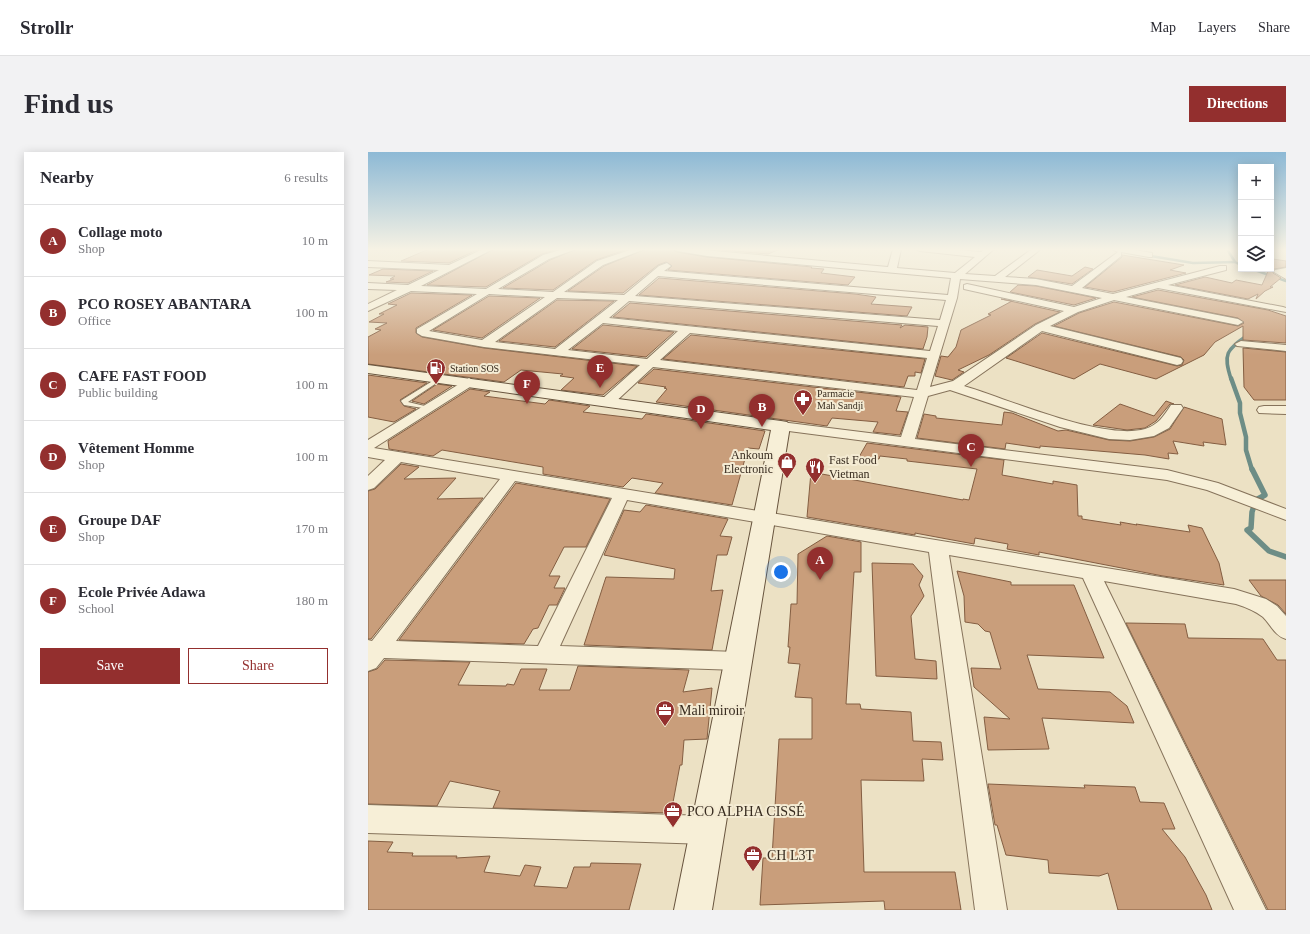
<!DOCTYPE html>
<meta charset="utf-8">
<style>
:root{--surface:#fff;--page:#f2f2f3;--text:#2b2b33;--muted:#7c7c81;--line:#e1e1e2;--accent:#932f2e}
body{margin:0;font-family:"Times New Roman",serif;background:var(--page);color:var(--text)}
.controls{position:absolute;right:12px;top:12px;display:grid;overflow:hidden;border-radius:0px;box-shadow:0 2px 10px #0003}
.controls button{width:36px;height:36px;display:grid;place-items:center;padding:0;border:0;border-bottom:1px solid var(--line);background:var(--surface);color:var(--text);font:20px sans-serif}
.you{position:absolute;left:413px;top:420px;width:14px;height:14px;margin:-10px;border:3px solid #fff;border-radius:50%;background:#1a73e8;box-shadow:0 0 0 6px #1a73e833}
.badge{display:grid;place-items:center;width:26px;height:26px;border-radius:50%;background:var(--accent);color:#fff;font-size:13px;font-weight:700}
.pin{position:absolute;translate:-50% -33px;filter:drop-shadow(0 1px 2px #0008)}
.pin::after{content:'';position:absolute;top:21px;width:14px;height:12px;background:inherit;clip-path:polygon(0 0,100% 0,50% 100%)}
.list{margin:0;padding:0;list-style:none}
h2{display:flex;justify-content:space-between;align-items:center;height:52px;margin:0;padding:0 16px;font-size:17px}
h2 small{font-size:13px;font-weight:400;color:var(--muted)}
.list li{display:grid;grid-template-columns:26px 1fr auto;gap:12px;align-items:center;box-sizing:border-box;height:72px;padding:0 16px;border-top:1px solid var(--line)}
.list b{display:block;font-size:15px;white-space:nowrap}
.list p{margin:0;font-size:13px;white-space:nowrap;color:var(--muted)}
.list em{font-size:13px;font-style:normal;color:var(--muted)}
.actions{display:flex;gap:8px;padding:12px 16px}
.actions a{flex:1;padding:9px 0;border:1px solid var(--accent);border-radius:0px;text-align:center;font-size:14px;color:var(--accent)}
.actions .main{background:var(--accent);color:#fff}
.icon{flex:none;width:22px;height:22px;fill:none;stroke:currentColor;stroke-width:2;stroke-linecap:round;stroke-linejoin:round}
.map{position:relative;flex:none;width:918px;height:758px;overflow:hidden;border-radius:0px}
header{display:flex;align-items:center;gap:24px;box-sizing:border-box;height:56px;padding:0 20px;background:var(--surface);border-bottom:1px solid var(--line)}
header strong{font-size:19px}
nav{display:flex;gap:22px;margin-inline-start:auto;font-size:14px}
.intro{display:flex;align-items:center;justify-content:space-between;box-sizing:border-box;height:96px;padding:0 24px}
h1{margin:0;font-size:28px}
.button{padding:10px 18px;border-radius:0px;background:var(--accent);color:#fff;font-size:14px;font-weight:700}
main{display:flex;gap:24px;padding:0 24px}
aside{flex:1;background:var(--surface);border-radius:0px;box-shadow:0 2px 10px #0003}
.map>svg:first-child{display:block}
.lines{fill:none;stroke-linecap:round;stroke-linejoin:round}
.stream-far3{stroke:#6d8d86;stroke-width:2.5}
.stream-far2{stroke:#6d8d86;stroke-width:3.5}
.stream-far1{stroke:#6d8d86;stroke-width:4.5}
.stream{stroke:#6d8d86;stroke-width:5.5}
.building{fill:#c99e7b;stroke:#845e42}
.lane-casing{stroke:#86735b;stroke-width:2}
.street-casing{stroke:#86735b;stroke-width:2}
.secondary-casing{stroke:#68543e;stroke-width:2}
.lane{fill:#f7efd7;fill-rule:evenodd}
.street{fill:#f7efd7;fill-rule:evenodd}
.secondary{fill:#f7efd7;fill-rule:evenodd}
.labels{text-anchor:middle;stroke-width:4;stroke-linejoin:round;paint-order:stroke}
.far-poi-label{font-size:10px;fill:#372b1f;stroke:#f4ebd3;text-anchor:start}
.poi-label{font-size:12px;fill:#372b1f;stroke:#f4ebd3;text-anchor:end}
.near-poi-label{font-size:14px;fill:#372b1f;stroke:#f4ebd3;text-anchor:start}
</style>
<header>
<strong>Strollr</strong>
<nav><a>Map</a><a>Layers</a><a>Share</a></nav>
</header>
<div class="intro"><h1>Find us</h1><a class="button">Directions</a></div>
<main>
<aside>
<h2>Nearby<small>6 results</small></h2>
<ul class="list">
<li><span class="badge">A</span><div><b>Collage moto</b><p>Shop</p></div><em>10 m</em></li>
<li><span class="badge">B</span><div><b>PCO ROSEY ABANTARA</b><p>Office</p></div><em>100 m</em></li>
<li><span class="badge">C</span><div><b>CAFE FAST FOOD</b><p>Public building</p></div><em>100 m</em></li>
<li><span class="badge">D</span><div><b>Vêtement Homme</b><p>Shop</p></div><em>100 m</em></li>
<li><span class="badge">E</span><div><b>Groupe DAF</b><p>Shop</p></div><em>170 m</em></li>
<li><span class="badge">F</span><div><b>Ecole Privée Adawa</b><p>School</p></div><em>180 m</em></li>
</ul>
<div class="actions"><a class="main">Save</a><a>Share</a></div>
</aside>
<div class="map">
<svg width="918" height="758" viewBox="0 0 918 758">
<rect width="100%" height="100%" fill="#ece1c4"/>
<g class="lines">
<g class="stream-far3">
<path d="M859,97L867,110L873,113"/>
<path d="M777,103L825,111L867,110"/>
<path d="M884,117L918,129"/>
</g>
<path class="stream-far2" d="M863,227C855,202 858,198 880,183"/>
<path class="stream-far1" d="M863,226L872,251V261L878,285V298L884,318"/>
<path class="stream" d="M884,317L897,343L888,348L884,360L883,376L879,378L901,399L918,405"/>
</g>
<g class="building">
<path d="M61,97H111L81,111L33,109Z"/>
<path d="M126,97H190L174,102L118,135L59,133Z"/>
<path d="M209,97H260L228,108L185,138L135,136L182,108Z"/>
<path d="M278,97H304L309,100L339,105L444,115L443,116L456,117L453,121L487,125L480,133L300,118L304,114L298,110L290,113L255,141L200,139L236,114Z"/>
<path d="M341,97H412L400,102Z"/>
<path d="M754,103L816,113L802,118L818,121L745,140L717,135L754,105Z"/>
<path d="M905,107L918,109V115L906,117L905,121L913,126L902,135H905L897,139L888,147L890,142L880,147L807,133L837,125L864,131L868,128L894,133L901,117H903Z"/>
<path d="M717,115L725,117L704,132L660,125L669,118L704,124Z"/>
<path d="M15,117L65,119L40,131L18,130L26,127H22L27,124L1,123Z"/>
<path d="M291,126L487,142L508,145L503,152L544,155L539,164L271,143Z"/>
<path d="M650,133L668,134L728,146L706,153L642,140Z"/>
<path d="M790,138L900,158L918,164V191L875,188V174L847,190L836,203L788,227L732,212L706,227L638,206L674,181L809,214L814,213L816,208L813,205L686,174L711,161L746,150L870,174L876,171L870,166L764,145Z"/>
<path d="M43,141L104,143L48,176V181L54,185L116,196L269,214L235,243L193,238L206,226L192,224L195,222L153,218L136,230L0,212V185L13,178L7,177L19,171L1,170L16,162H11L29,153L20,152Z"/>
<path d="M121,144L172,146L114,186L65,178Z"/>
<path d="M633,147L692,160L667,172L621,203L590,218L596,220L584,228L567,224L573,204L580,205L588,195L593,178L623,163L620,162L644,149Z"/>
<path d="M189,148L246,149L187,195L131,189Z"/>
<path d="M262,151L534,173L532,176L537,173L560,175L559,185L555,197L245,165Z"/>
<path d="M235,173L306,180L278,205L204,197Z"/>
<path d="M323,183L557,207L553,221L547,220V224H540L536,235L295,207Z"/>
<path d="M875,196L918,200V248H886L876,235Z"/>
<path d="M286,217L533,245L528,259L540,260L532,283L505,280L510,270L464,266L459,274L288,250L299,237L296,236L298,235L270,231Z"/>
<path d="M0,223L59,231L32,248L36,254L48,257L26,270L0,265Z"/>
<path d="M69,232L84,234L56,252L44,249Z"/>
<path d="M102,237L122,240L116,244L177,252L181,248L222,254L215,260L274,267L278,262L397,279L391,297L380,296L364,353L287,341L295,331L264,326L255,335L175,322V315L74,298L65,304L21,297L20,289Z"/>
<path d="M798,249L806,252H802L788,269L777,276L759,278L725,273L752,252L786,264Z"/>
<path d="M816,255L854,267L858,293L835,290L836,294L805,289L810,302L800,301L801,307L777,303L672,294V296L638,291L637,297L549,286L556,262L568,264V266L634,273L636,260L644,261L690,279L698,278L741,288L762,289L786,285L802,277Z"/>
<path d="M499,291L636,308L634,323L685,332V329L709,333L710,364H714V367L753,373L752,370L769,373L768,372L822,380L820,373L834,376L851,411L856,433L795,424L671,400V403L639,397L640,392L607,386L606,392L547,381V383L439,365L443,320L595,348V347L601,348L609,317L539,309V307L512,304L511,307L491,305Z"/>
<path d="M33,312L51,315L36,327L88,326L69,347L115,346L3,487H0V339L7,337Z"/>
<path d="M148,331L242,347L218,395H196L181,424H192L186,436H197L189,453H181L170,476L165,477L156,492L31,488Z"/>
<path d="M278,353L360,367L352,384L364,385L359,403H349L343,439L355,438L344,498L216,493L238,425L306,427L307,417L236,403L256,358L272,360Z"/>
<path d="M459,384L493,390V420H486L478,552H492L493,557L543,560L545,589L573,590L575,608L554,607L556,629L493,628L496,720H587L593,758H517L516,749L392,753L395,706H404L411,587H444V546L427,545L432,512L420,511L422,495H420L423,452H429L430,402Z"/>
<path d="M504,411L545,412L555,424L551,433L556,444L543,464L547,507L568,509L569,527L508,524Z"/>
<path d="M589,419L643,430V433H706L736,506L659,503L670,537L742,540L759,554L766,571L674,566L681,597L620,598L616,565L642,567L606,535L603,516L633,517L622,480L617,479L610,472L597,470L596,444Z"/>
<path d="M881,428H918V462L910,453L893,444Z"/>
<path d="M758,471L817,472L820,486L895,487L909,508H918V758H900Z"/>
<path d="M17,508L102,510L90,533L138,534L139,532L146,533L153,517H179L171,538H202L210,514L321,518L315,540L344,536L339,587L316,588L314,613H312L303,661L125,656L132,639L82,629L69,654L0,652V520L9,517Z"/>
<path d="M620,632L717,636L716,633L767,635L772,650L796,651L807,677H794L817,705L838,743L844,758H750L740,721L731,724L681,721L680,708L638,703L629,673H627Z"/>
<path d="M0,689L25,690L19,700L45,701L44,704H89L88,706L122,704L116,720L152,724L157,713L173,715L166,734L199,736L206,715H222L223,711L273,712L261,758H0Z"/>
</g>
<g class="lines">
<g class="lane-casing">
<path id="lane" d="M71,225L76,226L40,250L61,255V257L36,253L33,249L34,248Z"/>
</g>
<g class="street-casing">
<g id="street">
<path d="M115,97H125L53,134L118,137L175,103L196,97H208L181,107L130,137L185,140L229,109L265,97H277L235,113L196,140L256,143L291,114L299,111L303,114L296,119L580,143L583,126L339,104L309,99L305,97H324L520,115L525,97H533L529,116L587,121L607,105L552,99L548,97H578L613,100L617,97H626L597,122L627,124L664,97H673L637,125L668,127L704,134L750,100L744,97H761L784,101V105H781L753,100V104L714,136L745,142L852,114H858V118L800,133L915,155L918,156V160L790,136L758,145L870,167L875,170L870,173L746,148L710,160L682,174L813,206L815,209L813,212L809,213L674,179L596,234C640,247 734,289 777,277C790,273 796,264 803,253H813L815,256L801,276L786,284L762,288L741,287L692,275L582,238L560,244L547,287L799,318L850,331L918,357V368L839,338L799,328L413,278L408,277L406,274L408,271L413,270L533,285L546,245L285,215L244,253H234L232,250L234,247L272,213L116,195L54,184L49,181V177L109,142L43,139L0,159V152L29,138L0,137V131L40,133L71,118L0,115V109L81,113ZM290,124L578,148L572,168L267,144ZM592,127L668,133L734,146L706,155L599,132L596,133V137L696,159L668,173L585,229L562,235L589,146ZM121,142L177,145L114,188L61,179ZM189,146L250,148L187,197L127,190ZM261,149L570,174L562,199L241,166ZM235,171L310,179L279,207L200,198ZM322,181L559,206L549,238L292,208Z"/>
<path d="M918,116V127L906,120L907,118Z"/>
<path d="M873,189L918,193V199L869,194L867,192Z"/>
<path d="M101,226L107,230L105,233L6,296L866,437L898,447L909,454L918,464V487C907,484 903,473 895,465C887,459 878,455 868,452L736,429L898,758H866L715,426L581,403L639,758H607L561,400L259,348L192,494L370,500L378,503L381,509L378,515L370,518L16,506L8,516L0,519V488L4,489L132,327L33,310L6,336L0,338V324L17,308L0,305V288ZM147,329L244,346L170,494L28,489Z"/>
<path d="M896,254H918V262L891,261L889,258L891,255Z"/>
<path d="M0,653L339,664L349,668L353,678L349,688L339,692L0,681Z"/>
</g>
</g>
<g class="secondary-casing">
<path id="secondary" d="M0,213L413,269L419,270L422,274L344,758H306L403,278L0,221Z"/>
</g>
<use href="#lane" class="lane"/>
<use href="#street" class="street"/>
<use href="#secondary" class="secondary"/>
</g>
<linearGradient id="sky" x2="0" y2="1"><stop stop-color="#8db9d5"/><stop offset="0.48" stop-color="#f6f2e4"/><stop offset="1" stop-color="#f6f2e4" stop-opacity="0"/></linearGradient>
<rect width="918" height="203" fill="url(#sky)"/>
<defs>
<g id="fuel-pin" transform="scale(1)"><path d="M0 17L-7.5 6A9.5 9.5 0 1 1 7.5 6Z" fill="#932f2e" stroke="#f4ebd3"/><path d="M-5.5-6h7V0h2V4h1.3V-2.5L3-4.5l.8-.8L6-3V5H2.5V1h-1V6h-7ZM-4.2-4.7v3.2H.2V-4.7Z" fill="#fff"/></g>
<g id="pharmacy-pin" transform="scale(1)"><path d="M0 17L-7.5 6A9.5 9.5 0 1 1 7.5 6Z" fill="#932f2e" stroke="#f4ebd3"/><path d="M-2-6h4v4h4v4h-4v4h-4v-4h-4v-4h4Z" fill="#fff"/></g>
<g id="shop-pin" transform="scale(1)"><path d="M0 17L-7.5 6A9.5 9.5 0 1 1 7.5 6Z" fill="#932f2e" stroke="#f4ebd3"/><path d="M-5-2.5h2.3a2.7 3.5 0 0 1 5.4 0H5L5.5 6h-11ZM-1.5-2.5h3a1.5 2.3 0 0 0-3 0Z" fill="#fff"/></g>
<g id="restaurant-pin" transform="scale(1)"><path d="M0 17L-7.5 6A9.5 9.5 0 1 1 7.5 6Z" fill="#932f2e" stroke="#f4ebd3"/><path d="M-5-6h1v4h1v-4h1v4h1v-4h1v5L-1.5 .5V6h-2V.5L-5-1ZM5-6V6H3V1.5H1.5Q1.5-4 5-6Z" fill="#fff"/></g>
<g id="office-pin" transform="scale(1)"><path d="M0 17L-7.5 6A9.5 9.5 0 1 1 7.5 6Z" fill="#932f2e" stroke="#f4ebd3"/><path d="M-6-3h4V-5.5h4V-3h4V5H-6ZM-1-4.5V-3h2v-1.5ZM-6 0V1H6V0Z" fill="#fff"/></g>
</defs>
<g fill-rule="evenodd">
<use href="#fuel-pin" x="68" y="216"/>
<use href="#pharmacy-pin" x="435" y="247"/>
<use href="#shop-pin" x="419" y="310"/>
<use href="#restaurant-pin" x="447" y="315"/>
<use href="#office-pin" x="297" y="558"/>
<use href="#office-pin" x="305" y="659"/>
<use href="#office-pin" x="385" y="703"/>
</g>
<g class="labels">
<g class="far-poi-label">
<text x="82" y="220">Station SOS</text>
<text x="449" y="245">Parmacie<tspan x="449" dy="12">Mah Sandji</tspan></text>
</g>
<g class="poi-label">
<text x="405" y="307">Ankoum<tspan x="405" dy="14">Electronic</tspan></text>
<text x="461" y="312" text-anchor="start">Fast Food<tspan x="461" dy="14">Vietman</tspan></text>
</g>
<g class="near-poi-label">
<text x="311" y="563">Mali miroir</text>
<text x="319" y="664">PCO ALPHA CISSÉ</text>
<text x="399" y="708">CH L3T</text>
</g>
</g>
</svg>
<div class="controls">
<button>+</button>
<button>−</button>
<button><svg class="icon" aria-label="layers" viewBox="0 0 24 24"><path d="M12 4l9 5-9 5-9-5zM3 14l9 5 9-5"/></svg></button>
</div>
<div class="you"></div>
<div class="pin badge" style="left:452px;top:428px">A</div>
<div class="pin badge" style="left:394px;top:275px">B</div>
<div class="pin badge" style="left:603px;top:315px">C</div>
<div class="pin badge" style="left:333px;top:277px">D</div>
<div class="pin badge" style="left:232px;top:236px">E</div>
<div class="pin badge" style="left:159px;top:252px">F</div>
</div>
</main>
